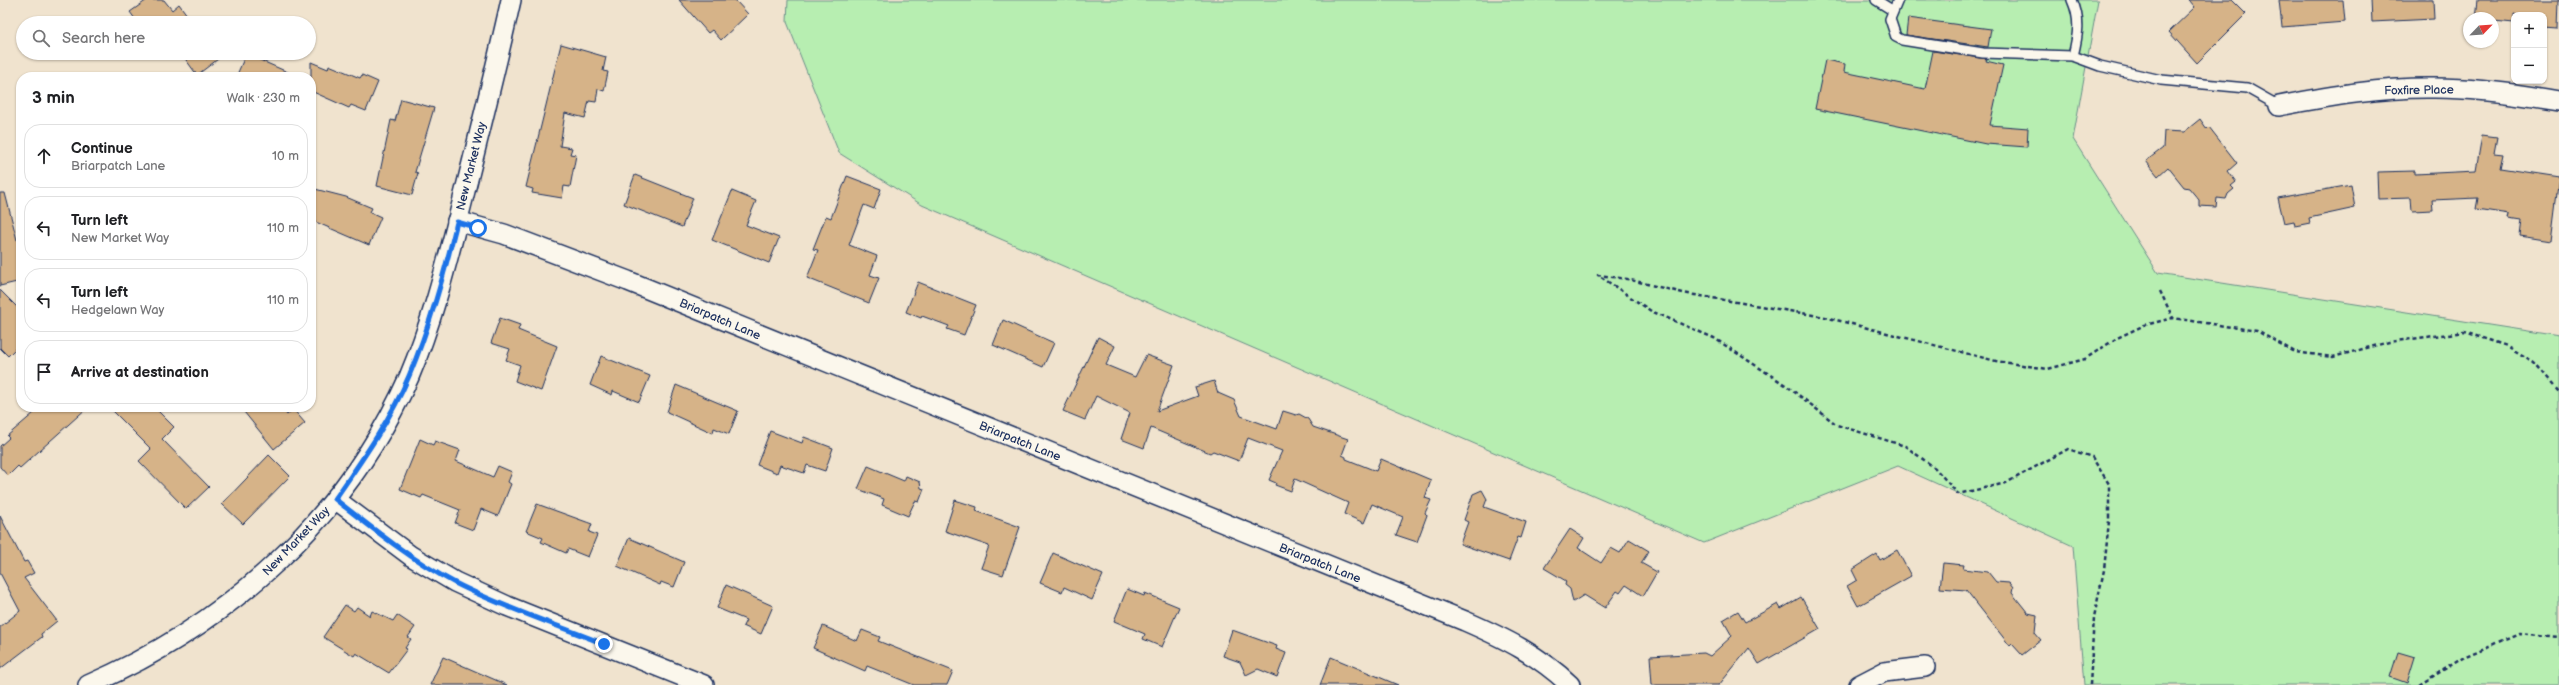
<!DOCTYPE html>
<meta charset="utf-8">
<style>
:root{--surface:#fff;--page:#f6f6f6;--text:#202124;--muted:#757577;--line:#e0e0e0}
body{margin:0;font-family:"Balsamiq Sans",sans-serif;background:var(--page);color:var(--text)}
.controls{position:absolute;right:12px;top:12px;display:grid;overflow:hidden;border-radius:8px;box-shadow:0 1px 3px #0004}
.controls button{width:36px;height:36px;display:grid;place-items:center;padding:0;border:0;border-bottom:1px solid var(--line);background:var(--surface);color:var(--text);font:20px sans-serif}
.compass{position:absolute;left:2463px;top:12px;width:36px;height:36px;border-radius:50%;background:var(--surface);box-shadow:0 1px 3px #0004;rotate:65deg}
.stop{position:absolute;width:12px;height:12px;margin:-9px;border:3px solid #1a73e8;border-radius:50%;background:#fff}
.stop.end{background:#1a73e8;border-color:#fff;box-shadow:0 1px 4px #0008}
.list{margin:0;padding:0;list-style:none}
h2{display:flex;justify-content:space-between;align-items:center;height:52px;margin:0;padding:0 16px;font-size:17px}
h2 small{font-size:13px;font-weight:400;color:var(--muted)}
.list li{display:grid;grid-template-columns:26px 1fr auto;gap:12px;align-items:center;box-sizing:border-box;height:64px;margin:0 8px 8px;padding:0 8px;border:1px solid var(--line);border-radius:16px}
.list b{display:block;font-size:15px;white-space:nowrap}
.list p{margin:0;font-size:13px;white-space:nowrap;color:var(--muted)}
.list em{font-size:13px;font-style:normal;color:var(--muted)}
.icon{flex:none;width:22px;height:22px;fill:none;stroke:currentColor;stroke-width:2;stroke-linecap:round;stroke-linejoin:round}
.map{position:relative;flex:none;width:2559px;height:685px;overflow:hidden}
.search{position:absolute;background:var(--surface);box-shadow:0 1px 3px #0004;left:16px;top:16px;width:300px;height:44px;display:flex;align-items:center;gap:10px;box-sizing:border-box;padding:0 14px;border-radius:22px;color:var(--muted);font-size:15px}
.panel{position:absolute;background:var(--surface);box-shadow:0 1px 3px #0004;left:16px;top:72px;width:300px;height:340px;border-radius:16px}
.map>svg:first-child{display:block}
.green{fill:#b7eeb1;stroke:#698e88}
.building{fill:#d6b388;stroke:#1b2f5e}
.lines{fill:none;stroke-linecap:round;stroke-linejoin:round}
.lane-casing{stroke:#1b2f5e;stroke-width:12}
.street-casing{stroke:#1b2f5e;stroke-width:22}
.path{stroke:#1b2f5e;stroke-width:2.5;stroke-dasharray:4 3;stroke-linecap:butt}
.lane{stroke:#fbf7ec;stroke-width:9}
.street{stroke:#fbf7ec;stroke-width:19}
.route{stroke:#1a73e8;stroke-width:5}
.labels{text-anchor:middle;stroke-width:3;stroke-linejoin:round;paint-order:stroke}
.street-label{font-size:12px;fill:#1b2f5e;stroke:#fbf7ec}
</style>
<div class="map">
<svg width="2559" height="685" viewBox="0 0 2559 685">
<rect width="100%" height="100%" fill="#f0e3ce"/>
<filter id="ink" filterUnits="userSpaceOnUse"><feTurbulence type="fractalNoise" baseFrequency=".025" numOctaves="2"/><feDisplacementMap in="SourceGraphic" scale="8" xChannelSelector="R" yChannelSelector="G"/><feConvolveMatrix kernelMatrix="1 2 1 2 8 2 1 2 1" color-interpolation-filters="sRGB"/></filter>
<g filter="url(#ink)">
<path class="green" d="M788,0H2098L2073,139L2158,273L2559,336V685H2084L2073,546L1898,466L1704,543L922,205L839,153L787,22Z"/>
<g class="building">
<path d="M147,0H164L172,10L179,4L193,23H138L130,12Z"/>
<path d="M679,0H735L748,14L721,40L712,30L708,33Z"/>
<path d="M2189,0H2232L2246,14L2197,63L2169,32L2195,7Z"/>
<path d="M2279,0H2343L2345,22L2282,27Z"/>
<path d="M2371,0H2433L2434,19L2372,22Z"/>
<path d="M2478,0H2559L2558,28L2544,27V15H2514V23L2494,21L2493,18H2476Z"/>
<path d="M1908,18L1991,29L1988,47L1906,35Z"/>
<path d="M561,44L606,57L603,71L608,72L604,91L598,89L596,102L589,101L585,118L565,113L560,146L572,148L570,154L576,155L570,187L564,186L562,198L532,193L533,189L526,187Z"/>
<path d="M1933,51L1987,59L1986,61L2003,65L1990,125L2028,128L2027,147L1986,144L1815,109L1825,60L1845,64L1844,72L1925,89Z"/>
<path d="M181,53H226L197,75Z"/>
<path d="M246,54L299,77H236Z"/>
<path d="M311,62L328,69L329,65L360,78L362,75L378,82L366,111L351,105L349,108L311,91Z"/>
<path d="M401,99L434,108L415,172L418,173L412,195L377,186L391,120L395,121Z"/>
<path d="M2200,119L2207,129L2209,127L2237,163L2228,171L2236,182L2231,186L2234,189L2228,194L2226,199L2217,198L2216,207L2199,206V200L2189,188L2184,187L2168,167L2158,176L2146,161L2163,148L2164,131L2184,132Z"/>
<path d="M2482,135L2497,137L2494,153L2503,154L2500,168L2559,177L2551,241L2520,236L2522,220L2509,218L2510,214L2476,209L2478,198L2432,200L2433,210L2412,211L2411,198L2378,199L2377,172L2415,171V174L2476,171Z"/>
<path d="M635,175L693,198L682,227L624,204Z"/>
<path d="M847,176L881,189L874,209L864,205L849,245L877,256L870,275L879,278L869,303L807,278L818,250L813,249L826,216L831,218Z"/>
<path d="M2351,185L2355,208L2309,218L2310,223L2295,226L2294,221L2284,223L2278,198Z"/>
<path d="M311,188L346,197L372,208L370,212L381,217L369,245L311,220Z"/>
<path d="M732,191L756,201L746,225L779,238L769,263L712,240Z"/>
<path d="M0,193H5L17,240L21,239V281L0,286Z"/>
<path d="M918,282L976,305L964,335L947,329L949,326L922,316L921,318L906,312Z"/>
<path d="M0,290L21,311V343L8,356L0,348Z"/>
<path d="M500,318L520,325L518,330L557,346L541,391L515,381L520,365L506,360L510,349L491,343Z"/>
<path d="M1003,320L1054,343L1043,367L993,345Z"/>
<path d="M1098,337L1115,346L1106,365L1135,377L1146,355L1174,365L1157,411L1198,396L1195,387L1214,381L1218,393L1234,400L1241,416L1277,429L1283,411L1296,415L1299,414L1308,419L1313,427L1348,439L1342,455L1346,457V459L1376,471L1381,459L1431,480L1425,498L1431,500L1425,513L1427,515L1417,542L1396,535L1403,517L1372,504L1364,523L1344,514L1348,503L1295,479L1291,491L1275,485L1276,483L1269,480L1282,451L1248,438L1239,461L1213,451L1210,453L1151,428L1144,448L1121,439L1130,413L1096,396L1085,420L1063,411Z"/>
<path d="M601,356L650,376L639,402L613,391L612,395L590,385Z"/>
<path d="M676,385L738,411L729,434L714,428L713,433L667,412Z"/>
<path d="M41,407H88L20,468L18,466L8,476L0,467V446L9,438L7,436Z"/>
<path d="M109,407H154L174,427L162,439L209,487L186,509L139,461L151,449Z"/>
<path d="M240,407H281L287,415L293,409L305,423L274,449Z"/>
<path d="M770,431L802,443L804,437L833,448L825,471L807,465L804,473L780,465L777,473L757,465Z"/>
<path d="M420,439L433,445L435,441L460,450L456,461L493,477L498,466L512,472L508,482L511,484L498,516L481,509L473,530L455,523L460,510L423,495L421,498L400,489Z"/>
<path d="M269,455L290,476L243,524L222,504Z"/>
<path d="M868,466L904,481L906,476L920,482L921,488L924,489L919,502L915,501L908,516L882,505L884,499L858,489Z"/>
<path d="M1482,490L1487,499L1484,507L1526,522L1521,538L1518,537L1509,561L1460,544L1468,522L1464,520L1473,494Z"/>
<path d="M955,500L977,507L976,511L1020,527L1003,575L981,568L989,546L945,531Z"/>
<path d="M537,504L592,524L589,532L597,535L588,557L568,549L566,553L541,542L543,538L526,531Z"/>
<path d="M0,516L24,562L27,561L34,573L24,578L57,621L41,634L42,637L0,669V627L20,611L0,573Z"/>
<path d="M1570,529L1584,538L1578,548L1601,563L1611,548L1620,553L1629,539L1649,551L1641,563L1657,572L1643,596L1626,585L1620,593L1617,591L1605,608L1584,595L1573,602L1570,589L1565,585L1566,581L1544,568Z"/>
<path d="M629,538L684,562L674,587L661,582L660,585L617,566Z"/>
<path d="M1897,550L1911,576L1858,606L1847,586L1857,580L1852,570L1877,554L1880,560Z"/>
<path d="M1053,553L1103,575L1092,600L1064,587L1062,592L1040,583Z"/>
<path d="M1943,563L1964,565L1963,569L1988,572L1996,582L2009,583L2013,588L2012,593L2028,613L2037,615L2035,633L2041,640L2022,655L2012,644L2010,646L1966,590L1940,588Z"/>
<path d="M726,585L773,606L761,634L743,626L746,620L717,608Z"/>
<path d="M1127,589L1144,596L1145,593L1179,607L1162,647L1143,639L1145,634L1114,621Z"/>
<path d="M1801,597L1820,629L1759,664L1749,648L1719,685H1652L1650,656L1704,653L1710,656L1732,636L1723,620L1738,611L1745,622L1778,604L1781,609Z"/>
<path d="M345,605L354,611L357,607L370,616L372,611L393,621L397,615L415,627L408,637L411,639L405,648L407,649L389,673L356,653L354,656L323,637Z"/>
<path d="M823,626L857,641L862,630L880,637L878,641L953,671L947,685H914L867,666L865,671L813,648Z"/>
<path d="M1232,630L1277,646L1276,649L1286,653L1277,677L1258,669L1246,675L1240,662L1223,656Z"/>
<path d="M2398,652L2415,657L2407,683L2390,677Z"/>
<path d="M443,657L507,685H430Z"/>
<path d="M1331,657L1398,685H1320Z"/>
</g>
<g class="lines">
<g class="lane-casing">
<g id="lane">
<path d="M1876,0L1892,10"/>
<path d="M1898,0L1890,19L1896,37L1902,40L1983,53L2073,56L2100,66L2161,80L2247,88L2279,106"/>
<path d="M2072,0C2081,20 2078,35 2073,56"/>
</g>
</g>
<g class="street-casing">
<g id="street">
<path d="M2279,106C2330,96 2383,87 2435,88C2477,88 2518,94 2559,101"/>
<path d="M457,221L504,234L628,281L1465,621C1504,638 1539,655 1570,685"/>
<path d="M335,499L411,556L455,582L507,606L704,685"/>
<path d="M88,685C228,625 347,517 409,377C431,325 445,270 459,215C477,143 495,72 511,0"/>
<path d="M1859,685L1884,672L1925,667"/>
</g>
</g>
<g class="path">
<path d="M2160,291L2173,318"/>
<path d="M2090,685L2094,617L2104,570L2109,521V484L2092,457L2068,449L2006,483L1958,494L1935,468L1905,446L1837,425L1787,386L1714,338L1651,311L1598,275L1627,279L1683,293L1825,317L1996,361L2048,369L2085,359L2117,338L2145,325L2173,318L2257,331L2295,352L2333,357L2389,342L2464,332L2507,346L2534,362L2559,391"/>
<path d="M2419,685L2466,656L2519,633L2559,637"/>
</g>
<use href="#lane" class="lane"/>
<use href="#street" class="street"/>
</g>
</g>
<g class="lines" filter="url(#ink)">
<path class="route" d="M478,228L457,222C444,274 430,326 409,376C391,419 362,460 335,499C373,529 412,560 455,583C502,607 554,624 604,644"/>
</g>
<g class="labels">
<g class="street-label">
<text transform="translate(2419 90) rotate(-1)" y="4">Foxfire Place</text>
<text transform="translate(471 166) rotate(-76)" y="4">New Market Way</text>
<text transform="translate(720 319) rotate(23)" y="4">Briarpatch Lane</text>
<text transform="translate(1020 441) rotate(22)" y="4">Briarpatch Lane</text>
<text transform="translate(296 541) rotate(-46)" y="4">New Market Way</text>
<text transform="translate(1320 563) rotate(22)" y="4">Briarpatch Lane</text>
</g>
</g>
</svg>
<div class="controls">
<button>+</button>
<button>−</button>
</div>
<svg class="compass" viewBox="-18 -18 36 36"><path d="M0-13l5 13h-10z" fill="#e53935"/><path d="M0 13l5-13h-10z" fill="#757577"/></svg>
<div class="stop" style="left:478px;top:228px"></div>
<div class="stop end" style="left:604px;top:644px"></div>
<div class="search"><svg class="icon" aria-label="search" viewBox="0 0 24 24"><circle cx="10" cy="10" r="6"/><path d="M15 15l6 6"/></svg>Search here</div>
<section class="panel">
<h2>3 min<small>Walk · 230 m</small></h2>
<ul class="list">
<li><svg class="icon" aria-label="ahead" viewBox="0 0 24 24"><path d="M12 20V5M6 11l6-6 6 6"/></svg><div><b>Continue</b><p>Briarpatch Lane</p></div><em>10 m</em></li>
<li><svg class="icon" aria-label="left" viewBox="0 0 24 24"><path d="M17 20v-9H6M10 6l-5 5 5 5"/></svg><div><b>Turn left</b><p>New Market Way</p></div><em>110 m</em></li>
<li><svg class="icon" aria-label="left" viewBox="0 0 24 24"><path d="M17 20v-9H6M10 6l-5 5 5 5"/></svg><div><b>Turn left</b><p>Hedgelawn Way</p></div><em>110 m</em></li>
<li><svg class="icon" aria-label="arrive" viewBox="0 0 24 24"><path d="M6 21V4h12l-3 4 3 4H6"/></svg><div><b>Arrive at destination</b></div></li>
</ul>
</section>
</div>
